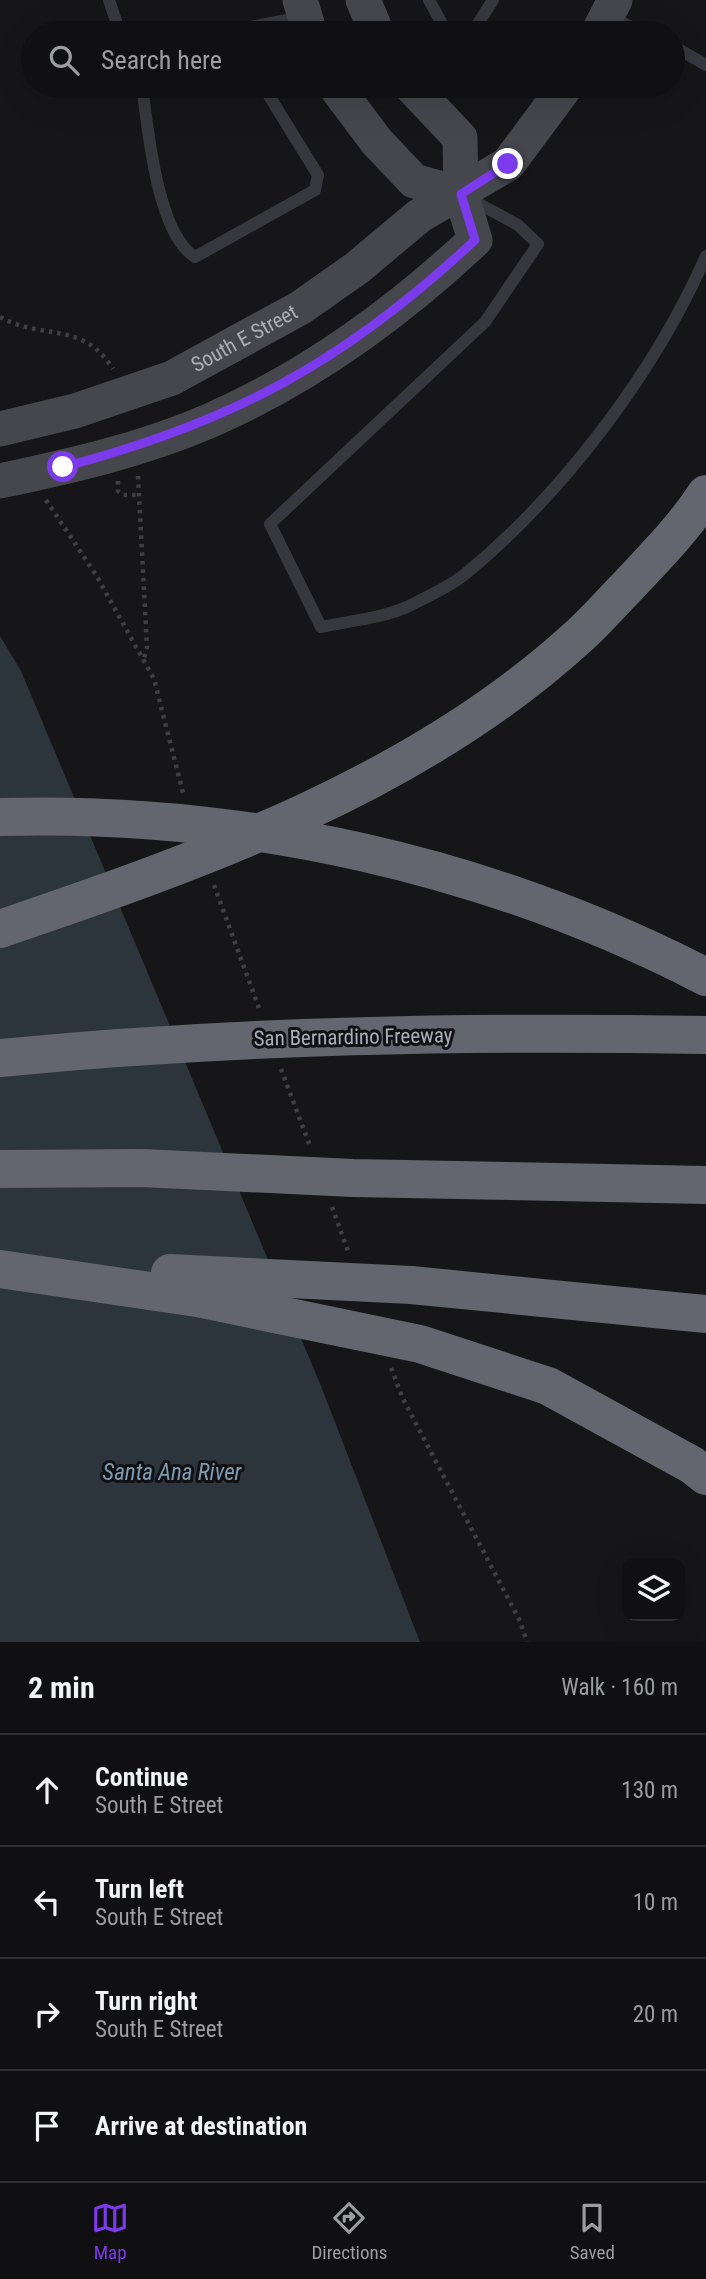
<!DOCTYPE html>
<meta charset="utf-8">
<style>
:root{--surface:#101012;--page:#1e1e20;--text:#f1f3f6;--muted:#9c9d9f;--line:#303032;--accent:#7c3aed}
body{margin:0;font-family:"Roboto Condensed",sans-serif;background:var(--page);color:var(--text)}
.controls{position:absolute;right:21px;bottom:21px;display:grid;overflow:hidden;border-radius:14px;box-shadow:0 7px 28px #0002}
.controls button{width:63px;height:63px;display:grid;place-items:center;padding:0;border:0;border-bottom:2px solid var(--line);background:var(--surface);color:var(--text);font:35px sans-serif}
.stop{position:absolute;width:21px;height:21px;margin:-16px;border:5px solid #7c3aed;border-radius:50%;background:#fff}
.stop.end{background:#7c3aed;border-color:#fff;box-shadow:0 2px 7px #0008}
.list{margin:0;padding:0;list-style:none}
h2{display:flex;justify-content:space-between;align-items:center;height:91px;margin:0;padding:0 28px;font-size:30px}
h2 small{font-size:23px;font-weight:400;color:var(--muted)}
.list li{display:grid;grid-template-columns:46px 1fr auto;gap:21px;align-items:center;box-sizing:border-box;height:112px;padding:0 28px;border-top:2px solid var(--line)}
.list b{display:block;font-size:26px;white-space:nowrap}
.list p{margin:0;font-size:23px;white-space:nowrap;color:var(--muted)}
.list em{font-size:23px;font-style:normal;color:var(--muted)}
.icon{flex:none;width:38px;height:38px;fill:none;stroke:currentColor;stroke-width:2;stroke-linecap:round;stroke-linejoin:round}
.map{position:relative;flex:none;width:706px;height:1642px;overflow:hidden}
.search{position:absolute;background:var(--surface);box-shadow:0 7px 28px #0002;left:21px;right:21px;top:21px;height:77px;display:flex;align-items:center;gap:18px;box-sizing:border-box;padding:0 24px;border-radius:38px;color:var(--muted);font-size:26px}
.sheet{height:539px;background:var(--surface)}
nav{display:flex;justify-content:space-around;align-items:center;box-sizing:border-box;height:98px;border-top:2px solid var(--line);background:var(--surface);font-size:19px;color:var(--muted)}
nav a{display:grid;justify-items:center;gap:4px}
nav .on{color:var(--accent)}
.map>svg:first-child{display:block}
.water{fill:#2c353c}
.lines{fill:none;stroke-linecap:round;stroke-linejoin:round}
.path{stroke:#3d3f44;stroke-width:4.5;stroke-dasharray:3.5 5;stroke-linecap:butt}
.service{stroke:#37383d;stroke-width:12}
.secondary{stroke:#45474d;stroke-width:35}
.motorway{stroke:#63666e;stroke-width:38}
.route{stroke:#7c3aed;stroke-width:9}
.labels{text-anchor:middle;stroke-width:6;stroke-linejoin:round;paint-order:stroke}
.street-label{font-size:21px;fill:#a8adb8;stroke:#111113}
.water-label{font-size:23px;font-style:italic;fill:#7f9bb3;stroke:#111113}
</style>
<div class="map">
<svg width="706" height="1642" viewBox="0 0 706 1642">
<rect width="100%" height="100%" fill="#161618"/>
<path class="water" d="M0,636L21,671L321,1386L420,1642H0Z"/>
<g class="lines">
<g class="path">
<path d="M0,317C44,341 82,320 113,369"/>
<path d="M138,476L147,647L144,658"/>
<path d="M118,481V491L123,495H138"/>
<path d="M46,500L96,575L154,679L183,793"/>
<path d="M214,885L260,1011"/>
<path d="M281,1069L310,1146"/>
<path d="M332,1207L348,1251"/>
<path d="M391,1368L403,1399L520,1621L527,1642"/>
</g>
<g class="service">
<path d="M109,0L120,33"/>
<path d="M429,0L445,29L455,33"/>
<path d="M607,16L645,33"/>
<path d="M218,33L303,17"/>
<path d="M472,33L493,0"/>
<path d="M673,46L706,65"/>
<path d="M142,86C148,129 157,234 195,257L315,190L318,175L263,86"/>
<path d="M470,199L518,225L538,244L485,322L270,524L321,627C349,621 384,618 409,606C427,597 449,587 464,575C563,494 655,372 706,256"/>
</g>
<g class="secondary">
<path d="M300,0L310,33"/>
<path d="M363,0L377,33"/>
<path d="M598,33L615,0"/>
<path d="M335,86L377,142L414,181L461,194"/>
<path id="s1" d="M0,429L75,411L172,378L300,308L357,268L419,216L508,164L566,86"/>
<path d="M0,481C71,466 142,450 209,421C310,377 396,314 475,240L461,194L460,138L411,86"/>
</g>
<g class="motorway">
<path d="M0,817C244,810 489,865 706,977"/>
<path d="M0,929C203,860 418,784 579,636C596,621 611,603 627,587C655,557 683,529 706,494"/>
<path d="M0,1058C235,1035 470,1031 706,1035"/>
<path d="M0,1169L142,1168L353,1178L706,1185"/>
<path d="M0,1269L197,1298L420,1344L548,1386L692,1465L706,1476"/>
<path d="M170,1273L411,1285L706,1314"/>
</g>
</g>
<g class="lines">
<path class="route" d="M63,467C234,422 346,361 475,240L461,194L508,164"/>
</g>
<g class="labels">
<g class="street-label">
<text dy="7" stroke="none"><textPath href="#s1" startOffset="262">South E Street</textPath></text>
<text transform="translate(353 1037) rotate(-1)" y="7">San Bernardino Freeway</text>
</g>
<g class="water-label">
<text x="172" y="1480">Santa Ana River</text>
</g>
</g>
</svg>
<div class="controls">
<button><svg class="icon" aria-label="layers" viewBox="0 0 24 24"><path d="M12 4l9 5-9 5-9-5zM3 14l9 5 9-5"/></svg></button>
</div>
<div class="stop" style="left:63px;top:467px"></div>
<div class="stop end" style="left:508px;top:164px"></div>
<div class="search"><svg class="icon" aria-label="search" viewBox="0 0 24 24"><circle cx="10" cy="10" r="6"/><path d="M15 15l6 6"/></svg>Search here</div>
</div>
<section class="sheet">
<h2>2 min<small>Walk · 160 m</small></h2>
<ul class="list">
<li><svg class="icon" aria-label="ahead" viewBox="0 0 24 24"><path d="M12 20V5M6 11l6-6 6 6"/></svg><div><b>Continue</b><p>South E Street</p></div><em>130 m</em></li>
<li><svg class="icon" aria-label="left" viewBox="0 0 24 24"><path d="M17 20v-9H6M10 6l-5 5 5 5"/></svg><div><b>Turn left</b><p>South E Street</p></div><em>10 m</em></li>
<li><svg class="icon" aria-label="right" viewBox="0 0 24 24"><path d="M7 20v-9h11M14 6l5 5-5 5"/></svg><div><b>Turn right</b><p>South E Street</p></div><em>20 m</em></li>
<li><svg class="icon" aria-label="arrive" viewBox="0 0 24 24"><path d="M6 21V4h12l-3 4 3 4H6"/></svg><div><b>Arrive at destination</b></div></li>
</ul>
</section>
<nav>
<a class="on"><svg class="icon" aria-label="map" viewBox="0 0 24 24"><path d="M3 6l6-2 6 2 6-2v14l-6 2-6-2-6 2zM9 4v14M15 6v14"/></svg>Map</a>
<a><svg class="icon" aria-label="directions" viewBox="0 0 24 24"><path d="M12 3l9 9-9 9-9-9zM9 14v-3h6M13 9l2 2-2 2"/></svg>Directions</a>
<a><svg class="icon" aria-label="saved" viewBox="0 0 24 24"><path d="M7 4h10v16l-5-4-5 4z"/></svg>Saved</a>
</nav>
